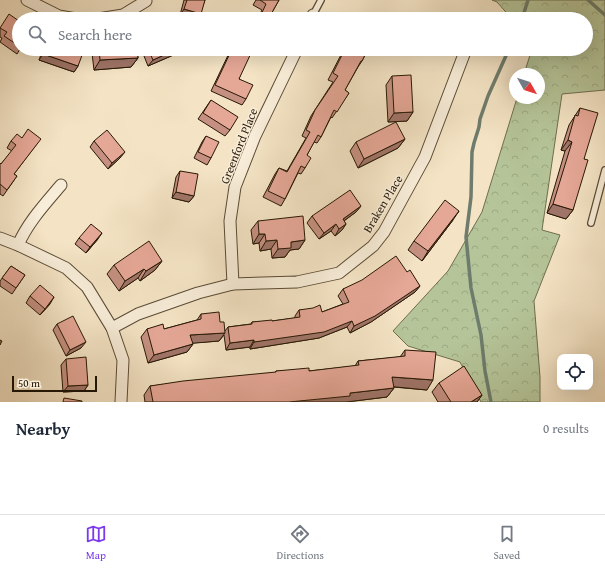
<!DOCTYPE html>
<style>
:root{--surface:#fff;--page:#f2f2f3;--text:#1f2937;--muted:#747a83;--line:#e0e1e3;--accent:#7c3aed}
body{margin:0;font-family:"Gentium Book Plus",serif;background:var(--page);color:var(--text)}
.controls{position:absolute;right:12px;bottom:12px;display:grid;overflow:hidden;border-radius:8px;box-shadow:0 4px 16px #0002}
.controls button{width:36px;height:36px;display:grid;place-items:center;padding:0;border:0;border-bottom:1px solid var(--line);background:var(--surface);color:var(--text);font:20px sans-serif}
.compass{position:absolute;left:509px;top:68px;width:36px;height:36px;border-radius:50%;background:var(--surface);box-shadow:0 4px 16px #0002;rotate:129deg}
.scale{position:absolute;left:12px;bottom:10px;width:85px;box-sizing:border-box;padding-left:4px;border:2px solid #271805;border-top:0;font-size:11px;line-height:14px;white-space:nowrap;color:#271805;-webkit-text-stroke:3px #f8edd9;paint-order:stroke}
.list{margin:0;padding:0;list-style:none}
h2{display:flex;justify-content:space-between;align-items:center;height:52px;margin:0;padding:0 16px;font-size:17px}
h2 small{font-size:13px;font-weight:400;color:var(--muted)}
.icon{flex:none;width:22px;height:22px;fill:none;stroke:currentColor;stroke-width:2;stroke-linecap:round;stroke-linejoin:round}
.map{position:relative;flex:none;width:605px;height:402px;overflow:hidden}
.search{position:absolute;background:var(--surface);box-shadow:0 4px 16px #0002;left:12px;right:12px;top:12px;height:44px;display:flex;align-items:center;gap:10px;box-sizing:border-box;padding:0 14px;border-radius:22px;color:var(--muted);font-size:15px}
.sheet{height:112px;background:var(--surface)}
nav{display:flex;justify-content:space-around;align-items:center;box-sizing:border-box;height:56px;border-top:1px solid var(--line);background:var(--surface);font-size:11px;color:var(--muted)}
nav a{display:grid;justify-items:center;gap:2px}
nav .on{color:var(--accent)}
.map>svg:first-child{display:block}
.forest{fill:url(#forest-crowns);stroke:#6e6e4f}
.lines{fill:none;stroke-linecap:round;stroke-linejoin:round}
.stream{stroke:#6d7c6c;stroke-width:3.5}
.service-casing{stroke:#5a4b35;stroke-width:8}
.minor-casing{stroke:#5a4b35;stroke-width:13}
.service{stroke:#f8edd9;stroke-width:5.5}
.minor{stroke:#f8edd9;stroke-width:11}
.wall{fill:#c59081;stroke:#271805}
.shaded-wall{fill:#a07569;stroke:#271805}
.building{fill:#e5a796;stroke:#271805}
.labels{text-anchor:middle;stroke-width:3;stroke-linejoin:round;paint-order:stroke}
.street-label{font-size:12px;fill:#271805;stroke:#f8edd9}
</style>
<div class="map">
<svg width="605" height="402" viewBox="0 0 605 402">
<defs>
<pattern id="forest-crowns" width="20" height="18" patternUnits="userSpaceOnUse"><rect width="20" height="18" fill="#b5c599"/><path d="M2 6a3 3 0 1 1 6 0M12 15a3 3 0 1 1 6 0" fill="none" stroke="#9ca882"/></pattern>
</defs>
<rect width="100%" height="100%" fill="#f4e4c5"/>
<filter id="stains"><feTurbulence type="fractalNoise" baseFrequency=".005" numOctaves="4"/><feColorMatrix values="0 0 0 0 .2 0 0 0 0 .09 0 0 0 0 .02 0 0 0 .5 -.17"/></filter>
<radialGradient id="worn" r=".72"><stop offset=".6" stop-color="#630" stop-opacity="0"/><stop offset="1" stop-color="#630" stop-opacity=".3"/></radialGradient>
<path class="forest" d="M492,0H605V90L562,94L542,230L560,235L534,301L540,377V402H481L460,362L408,346L393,331L448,271L482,212L517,98H539V74H524L532,49H586V19H512L497,2Z"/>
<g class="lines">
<g class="stream">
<path d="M588,0L605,15"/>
<path d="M522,19L528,0"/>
<path d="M491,402L485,371L481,335L471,288L466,237L471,197L472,152L474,143L479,127L480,119L488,96L509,49"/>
</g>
<g class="service-casing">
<g id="service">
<path d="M313,15L321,0"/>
<path d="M591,223L605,170"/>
</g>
</g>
<g class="minor-casing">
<g id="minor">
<path d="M27,0L59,16L76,19"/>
<path d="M98,19L123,15L146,1"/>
<path d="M311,19L313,15"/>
<path d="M0,238L18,245L66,268L87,287L112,328L123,360L121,402"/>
<path d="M18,245C28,222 45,204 61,185"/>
<path d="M233,284L230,221L235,187L255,136L297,49"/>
<path d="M112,328L138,314L198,293L233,284L297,282L339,273L373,246L384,232L425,157L466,49"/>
</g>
</g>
<use href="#service" class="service"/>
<use href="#minor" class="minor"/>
</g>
<g class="wall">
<path d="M184,0H205L198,19H193L180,15Z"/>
<path d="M256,0H279L270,16L276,19H257L262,10L253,5Z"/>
<path d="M19,21V49H20L17,54L0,42L2,38L0,37V28Z"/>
<path d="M43,49H80L78,66L74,72L39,60Z"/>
<path d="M95,49H137L138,58L131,67L94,70L92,53Z"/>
<path d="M143,49H181L178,53L148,66L142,51Z"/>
<path d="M231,49H247L239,79L246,99L242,105L211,91Z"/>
<path d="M344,49H368L362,61L358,67L345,90L349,93L332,118L331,117L321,137L317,143L314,142L307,155L305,168L301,174L298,173L285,199L281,206L263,197L275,174L279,168L287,171L306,138L302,136L311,116L333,82L328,80Z"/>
<path d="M392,76L413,112L407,121L388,122L386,85Z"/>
<path d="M211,100L230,130L225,136L198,119Z"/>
<path d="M580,108L584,159L573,210L566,219L547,213L565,151L561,150L569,125Z"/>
<path d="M206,136L211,158L207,165L194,158L202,142Z"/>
<path d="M22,138L36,145L14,174L17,176L3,196L0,194V163L1,164L12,151L7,148L11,141Z"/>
<path d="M405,139L398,148L358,168L350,151L356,142Z"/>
<path d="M94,141L120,158L108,169L90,147Z"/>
<path d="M180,171L194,196L189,202L172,198L176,177Z"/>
<path d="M361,206L356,212L344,221L346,224L342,230L335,236L331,231L319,239L307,223L312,216Z"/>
<path d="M453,220L422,261L408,250L414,241Z"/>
<path d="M258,221L305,240L299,249L290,250L285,257L272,258L271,249L260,251L259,243L253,244L251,230Z"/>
<path d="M79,238L98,239L86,253L75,244Z"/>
<path d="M162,261L155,270L140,281L138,278L119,291L107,274L114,265Z"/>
<path d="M11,266L25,275L12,294L0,286V281Z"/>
<path d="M407,272L420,286L415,292L371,322L350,333L347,327L319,338L250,349V347L226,350L224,335L219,341L192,343L193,344L187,352L148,363L141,337L147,329H164L197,320L201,314L220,322L225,331L228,327L251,324L252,322L272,321L295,318V316L299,310L322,312L343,304L338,296L343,289Z"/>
<path d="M30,296L50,304L40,315L26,303Z"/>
<path d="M57,324L81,348L66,356L53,330Z"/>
<path d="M405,350L427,390L393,387L394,388L387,397L346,402H145L144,395L150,386L275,373L276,371H309L355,366L358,361L400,357Z"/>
<path d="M66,359L88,385L84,391L63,392L61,365Z"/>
<path d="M439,383L482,395L477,402H438L432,392Z"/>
</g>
<g class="shaded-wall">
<path d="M184,9L201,14L198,19H193L180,15Z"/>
<path d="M177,49H181L178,53L148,66L153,60Z"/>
<path d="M43,54L78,66L74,72L39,60Z"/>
<path d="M138,58L131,67L94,70L100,60Z"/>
<path d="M413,112L407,121L388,122L394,113Z"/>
<path d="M405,139L398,148L358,168L364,159Z"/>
<path d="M568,140L572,142L565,151L561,150Z"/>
<path d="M125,152L120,158L108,169L112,163Z"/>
<path d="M176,192L194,196L189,202L172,198Z"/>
<path d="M553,204L573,210L566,219L547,213Z"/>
<path d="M361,206L356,212L338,225L343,219Z"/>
<path d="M459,211L453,220L422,261L428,251Z"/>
<path d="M336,224L331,231L319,239L324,233Z"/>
<path d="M346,224L342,230L335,236L339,229Z"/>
<path d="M102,233L98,239L86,253L90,247Z"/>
<path d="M259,234H265L259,243L253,244Z"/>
<path d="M277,240L271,249L260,251L266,241Z"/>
<path d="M305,240L299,249L290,250L285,257L272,258L278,249L291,242Z"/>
<path d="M162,261L155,270L140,281L146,271Z"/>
<path d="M144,269L138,278L119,291L125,281Z"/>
<path d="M420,286L415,292L371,322L350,333L354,326Z"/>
<path d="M54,297L50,304L40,315L45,309Z"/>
<path d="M352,321L347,327L319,338L250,349L254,342Z"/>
<path d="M225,333L219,341L184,344L190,335Z"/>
<path d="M254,340L250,347L226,350L230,343Z"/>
<path d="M86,342L81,348L66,356L70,350Z"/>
<path d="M193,344L187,352L148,363L154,355Z"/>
<path d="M392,377L433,380L427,390L386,386Z"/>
<path d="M88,385L84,391L63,392L68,386Z"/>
<path d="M394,388L387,397L346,402H289L350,393Z"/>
<path d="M482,395L477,402H471Z"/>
</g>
<g class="building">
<path d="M187,0H205L201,14L184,9Z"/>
<path d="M260,0H279L270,16L276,19H259L266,4Z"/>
<path d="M9,14L19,21V46L4,36L7,32L0,28Z"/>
<path d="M45,49H80L84,50L78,66L43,54Z"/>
<path d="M99,49H137L138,58L100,60Z"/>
<path d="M148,49H177L153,60Z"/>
<path d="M232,49H247L252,51L239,79L253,85L246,99L215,85Z"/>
<path d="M345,49H368L362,61H361L345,90L349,93L337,112L334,110L321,137L318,135L307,155L311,158L305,168L301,166L285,199L268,191L279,168L287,172L310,132L306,130L315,110L338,76L333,73Z"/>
<path d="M411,75L413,112L394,113L392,76Z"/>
<path d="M211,100L238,117L230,130L203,113Z"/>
<path d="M580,108L598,113L584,159L588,160L573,210L553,204L572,142L568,140L575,115L578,116Z"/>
<path d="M396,122L405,139L364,159L356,142Z"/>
<path d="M28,129L41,139L14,174L17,176L7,190L0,184V163L1,164L16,145L11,141L17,134L22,138Z"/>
<path d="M107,130L125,152L112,163L94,141Z"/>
<path d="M206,136L219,142L211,158L198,152Z"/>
<path d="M180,171L198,174L194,196L176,192Z"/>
<path d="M350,190L361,206L343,219L346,224L339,229L336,224L324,233L312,216Z"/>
<path d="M445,200L459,211L428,251L414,241Z"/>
<path d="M303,216L305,240L291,242V248L278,249L277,240L266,241L265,234H259L258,221Z"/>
<path d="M91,224L102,233L90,247L79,238Z"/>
<path d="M149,241L162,261L146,271L144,269L125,281L114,265Z"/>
<path d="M396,256L407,272L410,270L420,286L375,316L354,326L352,321L324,332L254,342V340L230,343L228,327L252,324V322L272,320V321L300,317L299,310L313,308L320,305L322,312L349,302L343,289L362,280Z"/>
<path d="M11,266L25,275L16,288L2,278Z"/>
<path d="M40,285L54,297L45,309L30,296Z"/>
<path d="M219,312L220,322H224L225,333L190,335L193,344L154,355L147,329L163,324L164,329L201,319V314Z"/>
<path d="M73,316L86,342L70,350L57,324Z"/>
<path d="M0,340L2,341L0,345Z"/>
<path d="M405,350L436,352L433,380L392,377L394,388L350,393V396L289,402H153L150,386L183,381L276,372V371L309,368V371L359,365L358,361L405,356Z"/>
<path d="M86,357L88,385L68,386L66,359Z"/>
<path d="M464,366L482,395L471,402H451L439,383Z"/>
<path d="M64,398L82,401V402H63Z"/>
</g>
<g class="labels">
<g class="street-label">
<text transform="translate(239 146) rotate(-68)" y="4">Greenford Place</text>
<text transform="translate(383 204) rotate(-59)" y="4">Braken Place</text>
</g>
</g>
<rect width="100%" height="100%" filter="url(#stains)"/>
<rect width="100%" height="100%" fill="url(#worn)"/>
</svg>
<div class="controls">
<button><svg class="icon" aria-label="locate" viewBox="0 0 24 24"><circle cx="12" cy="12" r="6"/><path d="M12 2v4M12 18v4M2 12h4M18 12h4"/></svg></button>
</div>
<svg class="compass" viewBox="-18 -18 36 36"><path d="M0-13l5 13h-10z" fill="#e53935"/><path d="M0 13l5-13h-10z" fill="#747a83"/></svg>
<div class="scale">50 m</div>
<div class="search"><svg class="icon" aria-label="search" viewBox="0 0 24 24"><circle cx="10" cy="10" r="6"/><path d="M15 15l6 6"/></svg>Search here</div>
</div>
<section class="sheet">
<h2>Nearby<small>0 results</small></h2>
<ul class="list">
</ul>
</section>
<nav>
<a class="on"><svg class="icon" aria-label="map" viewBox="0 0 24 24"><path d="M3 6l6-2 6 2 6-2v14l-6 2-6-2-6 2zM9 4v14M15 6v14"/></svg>Map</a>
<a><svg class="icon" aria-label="directions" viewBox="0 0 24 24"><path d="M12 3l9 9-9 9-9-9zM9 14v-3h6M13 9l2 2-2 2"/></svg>Directions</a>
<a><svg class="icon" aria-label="saved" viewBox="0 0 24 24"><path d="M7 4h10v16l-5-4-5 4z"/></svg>Saved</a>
</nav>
